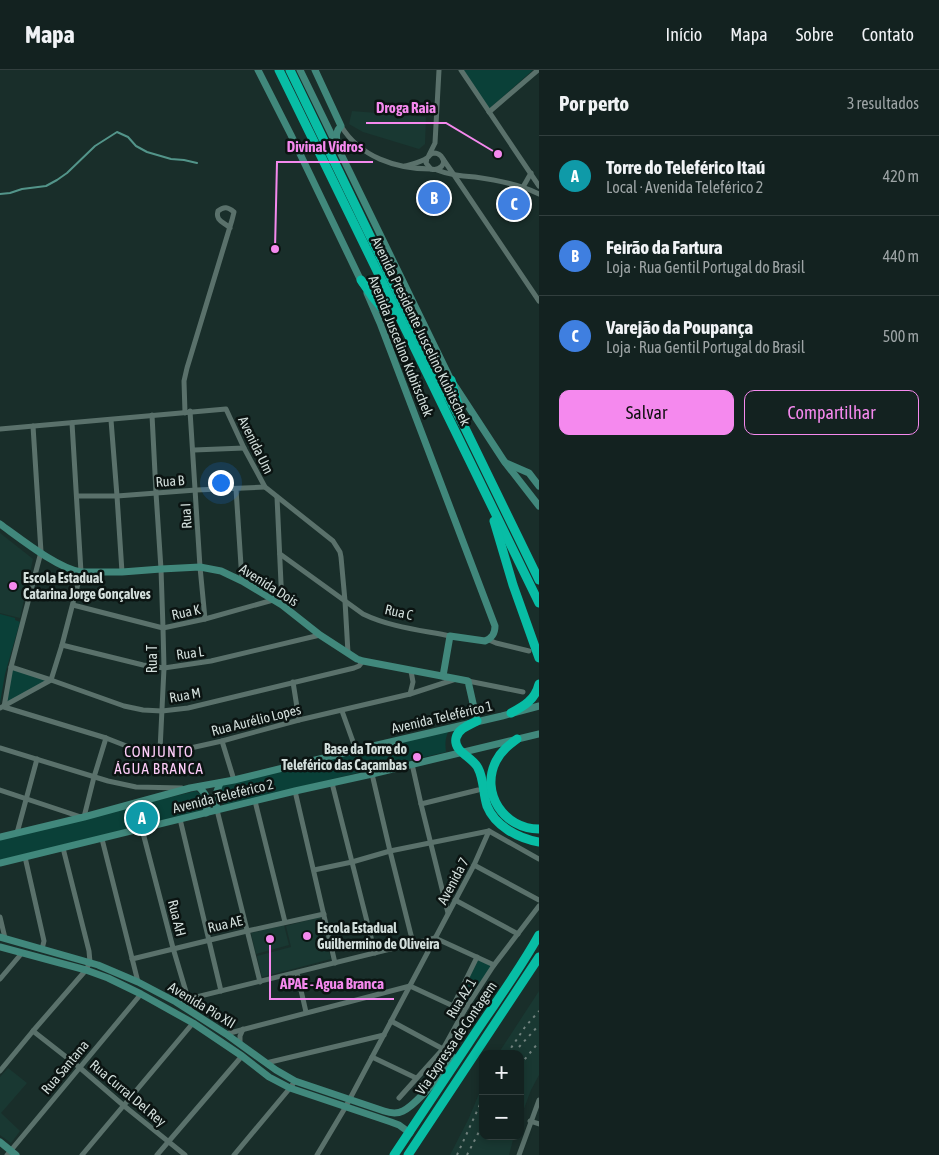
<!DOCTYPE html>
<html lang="pt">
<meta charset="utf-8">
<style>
:root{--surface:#132220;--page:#202f2d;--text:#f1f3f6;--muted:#9da4a5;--line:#323f3e;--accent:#f589ee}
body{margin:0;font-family:"Asap Condensed",sans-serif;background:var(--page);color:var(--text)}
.controls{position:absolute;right:15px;bottom:15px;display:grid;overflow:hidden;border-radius:10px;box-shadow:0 2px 8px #0003}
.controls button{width:45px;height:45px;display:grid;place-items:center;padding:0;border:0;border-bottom:1px solid var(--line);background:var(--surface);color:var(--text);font:25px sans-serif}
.you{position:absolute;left:220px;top:412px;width:18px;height:18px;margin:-12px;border:4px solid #fff;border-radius:50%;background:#1a73e8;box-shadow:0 0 0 8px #1a73e833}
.badge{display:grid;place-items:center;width:32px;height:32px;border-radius:50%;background:var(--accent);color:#fff;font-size:16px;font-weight:700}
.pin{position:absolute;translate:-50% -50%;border:2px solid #fff;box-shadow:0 1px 5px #0006}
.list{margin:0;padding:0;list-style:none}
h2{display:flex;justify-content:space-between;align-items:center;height:65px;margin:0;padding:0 20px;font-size:21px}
h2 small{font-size:16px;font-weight:400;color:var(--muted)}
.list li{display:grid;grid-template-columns:32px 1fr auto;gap:15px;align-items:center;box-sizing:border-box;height:80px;padding:0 20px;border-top:1px solid var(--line)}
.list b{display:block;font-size:19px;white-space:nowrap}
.list p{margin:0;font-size:16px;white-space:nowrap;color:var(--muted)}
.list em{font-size:16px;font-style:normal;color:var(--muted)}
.actions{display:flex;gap:10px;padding:15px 20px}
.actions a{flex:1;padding:11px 0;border:1px solid var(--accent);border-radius:10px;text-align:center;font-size:18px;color:var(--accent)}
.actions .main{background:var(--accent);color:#111}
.map{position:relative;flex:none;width:539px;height:1085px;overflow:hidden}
header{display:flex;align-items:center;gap:30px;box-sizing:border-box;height:70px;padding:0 25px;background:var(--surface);border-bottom:1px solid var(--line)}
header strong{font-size:24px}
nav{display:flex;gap:28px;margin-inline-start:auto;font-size:18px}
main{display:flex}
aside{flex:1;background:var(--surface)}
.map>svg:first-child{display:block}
.built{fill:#193832}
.green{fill:#0a4038}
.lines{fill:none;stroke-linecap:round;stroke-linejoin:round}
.stream{stroke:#53958a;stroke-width:2}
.street{stroke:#5a716b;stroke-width:5}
.secondary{stroke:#41887c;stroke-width:7}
.highway{stroke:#08bda5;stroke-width:9}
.rail{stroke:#71827e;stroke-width:2;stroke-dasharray:2.5 5;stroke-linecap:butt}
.poi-dot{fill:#f589ee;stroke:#0b1412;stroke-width:2}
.labels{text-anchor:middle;stroke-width:5;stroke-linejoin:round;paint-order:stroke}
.street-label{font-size:14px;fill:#d2dedb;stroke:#0b1412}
.poi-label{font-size:14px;font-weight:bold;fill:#d2dedb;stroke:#0b1412;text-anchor:start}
.neighbourhood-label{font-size:15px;letter-spacing:1px;fill:#fdccf8;stroke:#0b1412}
.leader{fill:none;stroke:#f589ee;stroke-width:2}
.callout-dot{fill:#f589ee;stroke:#0b1412;stroke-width:2}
.callout-label{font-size:15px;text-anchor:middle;font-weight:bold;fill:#f589ee;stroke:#0b1412;stroke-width:5;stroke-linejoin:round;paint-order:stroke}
</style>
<header>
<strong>Mapa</strong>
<nav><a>Início</a><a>Mapa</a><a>Sobre</a><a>Contato</a></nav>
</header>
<main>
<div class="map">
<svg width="539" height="1085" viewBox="0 0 539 1085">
<rect width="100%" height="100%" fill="#192e2a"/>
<g class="built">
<path d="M352,41L426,47L425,74L419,79L363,62L349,54Z"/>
<path d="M0,463L33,489L20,548L0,543Z"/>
<path d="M320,847L331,889L262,907L257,886L291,877L286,856Z"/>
<path d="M284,855L289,875L256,884L251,863Z"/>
<path d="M539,921V1005L531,1020L520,1049V984H498Z"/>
<path d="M8,998L27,1013L1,1043L20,1061L11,1073L0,1065V1007Z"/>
<path d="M483,1014V1066H514L509,1085H450L469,1048Z"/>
</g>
<g class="green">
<path d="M463,0H533L489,39Z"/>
<path d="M0,544L15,548V550L20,552L5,604L0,633Z"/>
<path d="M11,597L51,610L4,637Z"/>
<path d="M449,660C445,668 445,674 446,682L224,735C220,728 219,721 223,714Z"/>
<path d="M196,721C205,727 205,730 203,740L0,790V768Z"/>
<path d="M478,888L493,895L463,941L453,936Z"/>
</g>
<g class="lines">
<path class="stream" d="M0,124L10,123L22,119L46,116L57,110L67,103L95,76L117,62L128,67L136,76L147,82L171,89L184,90L197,93"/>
<g class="street">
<path d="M461,0L539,116"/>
<path d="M489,42L538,0"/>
<path d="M341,56C360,87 396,99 431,99"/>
<path d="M429,85L435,73L439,0"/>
<path d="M443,89L454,105L539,231"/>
<path d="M405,96C412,94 422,92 427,88C431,85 429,84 434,83C436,83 439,84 441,86C448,94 439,101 431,99L426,93L427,88"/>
<path d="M437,100C449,105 462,106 475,107C497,110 519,114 539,124"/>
<path d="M523,117L531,103"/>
<path d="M190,341L200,497L205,549"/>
<path d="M185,343L184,311L187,298L232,150L234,142C228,137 224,136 218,141C215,151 224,152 230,158"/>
<path d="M152,345L156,423L161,499L163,558L164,598L160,680"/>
<path d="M111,350L117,426L122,502"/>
<path d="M33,356L41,482L11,597L4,637L106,668L129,677L160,680H174L186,679L222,671L299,650L410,624L456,609"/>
<path d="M0,359L226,339L244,378L265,417L333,471L340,482L341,487L345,531L348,583"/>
<path d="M194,380L244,378"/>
<path d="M236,419L242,511"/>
<path d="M77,426H117L196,420L265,417"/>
<path d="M277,427L282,535"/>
<path d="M280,484L363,544C390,557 420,560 450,566"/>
<path d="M73,535L163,558L205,549L273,530"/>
<path d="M489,570L496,573L529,581"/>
<path d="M62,575L143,595L164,598L211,591L320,565"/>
<path d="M11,597L51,610L124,636L143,640L162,641L188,638L354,598L359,596L363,591"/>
<path d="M468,611L523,622"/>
<path d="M293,612L299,650"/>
<path d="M410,624L413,612L411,601"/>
<path d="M0,638L51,610L62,575L81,502L72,353"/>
<path d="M342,641L356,680"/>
<path d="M222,671L234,710"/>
<path d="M0,678L108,711L136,717L182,718"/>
<path d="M412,694L421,734L448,843"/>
<path d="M372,704L390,781L413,873"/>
<path d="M332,713L375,883"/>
<path d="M0,720L81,747"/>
<path d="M295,721L335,893"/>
<path d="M255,731L285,852"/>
<path d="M421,734L478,720"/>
<path d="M217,740L260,912"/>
<path d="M84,747L94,707L106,668"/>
<path d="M180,749L221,921"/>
<path d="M142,759L173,878L192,942"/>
<path d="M489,761L539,789"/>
<path d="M17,763L37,689"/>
<path d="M102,769L138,912"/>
<path d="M25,787L44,871L42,879"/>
<path d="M474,795L539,830"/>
<path d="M314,800L352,792L390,781L489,761"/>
<path d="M455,830L518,864"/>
<path d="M0,847L5,868"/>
<path d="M132,889L247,861L324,844"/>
<path d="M297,903L306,942"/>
<path d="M0,909L22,883"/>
<path d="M176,932L435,868L494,895"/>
<path d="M453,936L477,887"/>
<path d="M391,951L443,979"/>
<path d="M33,961L79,997L123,1035L185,1085"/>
<path d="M226,964L410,916L464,941"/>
<path d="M240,973V966L243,959"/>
<path d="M372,987L416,1008"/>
<path d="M266,993L384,965"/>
<path d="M0,1001L33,961L86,900L90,892L89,881L63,778"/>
<path d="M399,1028L443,979L464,941L494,895L539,836"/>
<path d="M530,1051L539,1054"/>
<path d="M7,1085L141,924"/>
<path d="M82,1085L193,953"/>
<path d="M157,1085L242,986"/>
<path d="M234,1085L290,1018L295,1011"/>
<path d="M317,1085L345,1038L474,795L489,761"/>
<path d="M519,1085L539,1030"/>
</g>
<g class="secondary">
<path d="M258,0L291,65L362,213"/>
<path d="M300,0L451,310L504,391L539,436"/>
<path d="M315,0L341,56C336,61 336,65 337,72"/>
<path d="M367,223L380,253L495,556C495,564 492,568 485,571L450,566L443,606"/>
<path d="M506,393L529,403L539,416"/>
<path d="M0,454C21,469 57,498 81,502H122L161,499L200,497L221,501L242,511L282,535L320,565L357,589L363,591L468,611L477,651"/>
<path d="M199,717C208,726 209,731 206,743"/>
<path d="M217,740L215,727L220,713"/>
<path d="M0,767L84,747L190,718L234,710L356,680L502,646L539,636"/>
<path d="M0,793L295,721L372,704L539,664"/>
<path d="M0,867L98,895L138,912L176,932L226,964L276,1000L295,1011L384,1041C390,1043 397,1044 403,1041C418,1034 443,1001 455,988"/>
<path d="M0,877L86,900L108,908L141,924L193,953L242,986L269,1007L290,1018L391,1052L399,1055L410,1063"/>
<path d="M0,1072L16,1085"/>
</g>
<g class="highway">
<path d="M279,0L539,533"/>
<path d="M290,0L442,315L464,356L539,510"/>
<path d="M361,210L372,226L382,238L397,242"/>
<path d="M451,310L459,339"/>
<path d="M494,451L513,515L539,588"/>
<path d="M511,643C524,636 535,630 539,614"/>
<path d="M477,651C469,655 458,659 456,668C453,682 473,687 478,698C484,709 483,724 487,736C495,756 519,769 539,772"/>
<path d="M517,669C509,675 501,681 496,691C480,723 504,759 539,759"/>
<path d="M394,1085C419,1048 443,1011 468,974C492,937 518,903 539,865"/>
<path d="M408,1085L539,887"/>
</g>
<g class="rail">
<path d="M519,977L539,955"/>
<path d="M507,984L525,957L539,941"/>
<path d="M520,995L539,972"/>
<path d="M457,1085L483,1028"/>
<path d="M467,1085L483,1054"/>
</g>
</g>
<g class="poi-dot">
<circle cx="13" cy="516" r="5"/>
<circle cx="417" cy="687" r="5"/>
<circle cx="307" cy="866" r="5"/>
</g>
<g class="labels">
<g class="street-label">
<text transform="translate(421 261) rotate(64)" y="5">Avenida Presidente Juscelino Kubitschek</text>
<text transform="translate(401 276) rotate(68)" y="5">Avenida Juscelino Kubitschek</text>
<text transform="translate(256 375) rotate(64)" y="5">Avenida Um</text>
<text transform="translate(170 411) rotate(-4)" y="5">Rua B</text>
<text transform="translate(186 446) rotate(-93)" y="5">Rua I</text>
<text transform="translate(269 515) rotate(32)" y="5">Avenida Dois</text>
<text transform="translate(186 542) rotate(-12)" y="5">Rua K</text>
<text transform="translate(399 542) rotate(13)" y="5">Rua C</text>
<text transform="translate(190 583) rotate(-8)" y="5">Rua L</text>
<text transform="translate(152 589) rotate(-90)" y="5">Rua T</text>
<text transform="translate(185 625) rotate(-10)" y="5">Rua M</text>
<text transform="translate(442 647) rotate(-13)" y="5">Avenida Teleférico 1</text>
<text transform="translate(256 650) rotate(-14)" y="5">Rua Aurélio Lopes</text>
<text transform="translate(223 726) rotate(-14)" y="5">Avenida Teleférico 2</text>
<text transform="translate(453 811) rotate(-62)" y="5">Avenida 7</text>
<text transform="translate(177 848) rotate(76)" y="5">Rua AH</text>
<text transform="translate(225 854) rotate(-13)" y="5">Rua AE</text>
<text transform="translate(461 928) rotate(-59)" y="5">Rua AZ 1</text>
<text transform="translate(202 935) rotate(31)" y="5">Avenida Pio XII</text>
<text transform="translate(456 968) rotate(-56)" y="5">Via Expressa de Contagem</text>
<text transform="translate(65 997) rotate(-50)" y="5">Rua Santana</text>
<text transform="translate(128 1023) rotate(40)" y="5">Rua Curral Del Rey</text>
</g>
<g class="poi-label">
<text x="23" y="513">Escola Estadual<tspan x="23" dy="16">Catarina Jorge Gonçalves</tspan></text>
<text x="407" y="684" text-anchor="end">Base da Torre do<tspan x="407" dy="16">Teleférico das Caçambas</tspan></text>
<text x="317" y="863">Escola Estadual<tspan x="317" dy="16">Guilhermino de Oliveira</tspan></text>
</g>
<g class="neighbourhood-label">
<text x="159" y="687">CONJUNTO<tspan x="159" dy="17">ÁGUA BRANCA</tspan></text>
</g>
</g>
<path class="leader" d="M498 84L446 53H366M275 179L277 92H373M270 869L270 929H394"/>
<g class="callout-dot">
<circle cx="498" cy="84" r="5"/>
<circle cx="275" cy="179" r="5"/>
<circle cx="270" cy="869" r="5"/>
</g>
<g class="callout-label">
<text x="406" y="43">Droga Raia</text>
<text x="325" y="82">Divinal Vidros</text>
<text x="332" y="919">APAE - Agua Branca</text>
</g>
</svg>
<div class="controls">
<button>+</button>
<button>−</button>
</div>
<div class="you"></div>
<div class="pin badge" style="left:142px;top:748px;background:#0f9aa8">A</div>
<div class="pin badge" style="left:434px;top:128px;background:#3f7fe0">B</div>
<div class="pin badge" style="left:514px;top:134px;background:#3f7fe0">C</div>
</div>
<aside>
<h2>Por perto<small>3 resultados</small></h2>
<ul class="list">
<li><span class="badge" style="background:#0f9aa8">A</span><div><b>Torre do Teleférico Itaú</b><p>Local · Avenida Teleférico 2</p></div><em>420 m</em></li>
<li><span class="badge" style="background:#3f7fe0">B</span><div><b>Feirão da Fartura</b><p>Loja · Rua Gentil Portugal do Brasil</p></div><em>440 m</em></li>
<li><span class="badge" style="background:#3f7fe0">C</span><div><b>Varejão da Poupança</b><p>Loja · Rua Gentil Portugal do Brasil</p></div><em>500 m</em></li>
</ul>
<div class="actions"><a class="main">Salvar</a><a>Compartilhar</a></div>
</aside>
</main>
